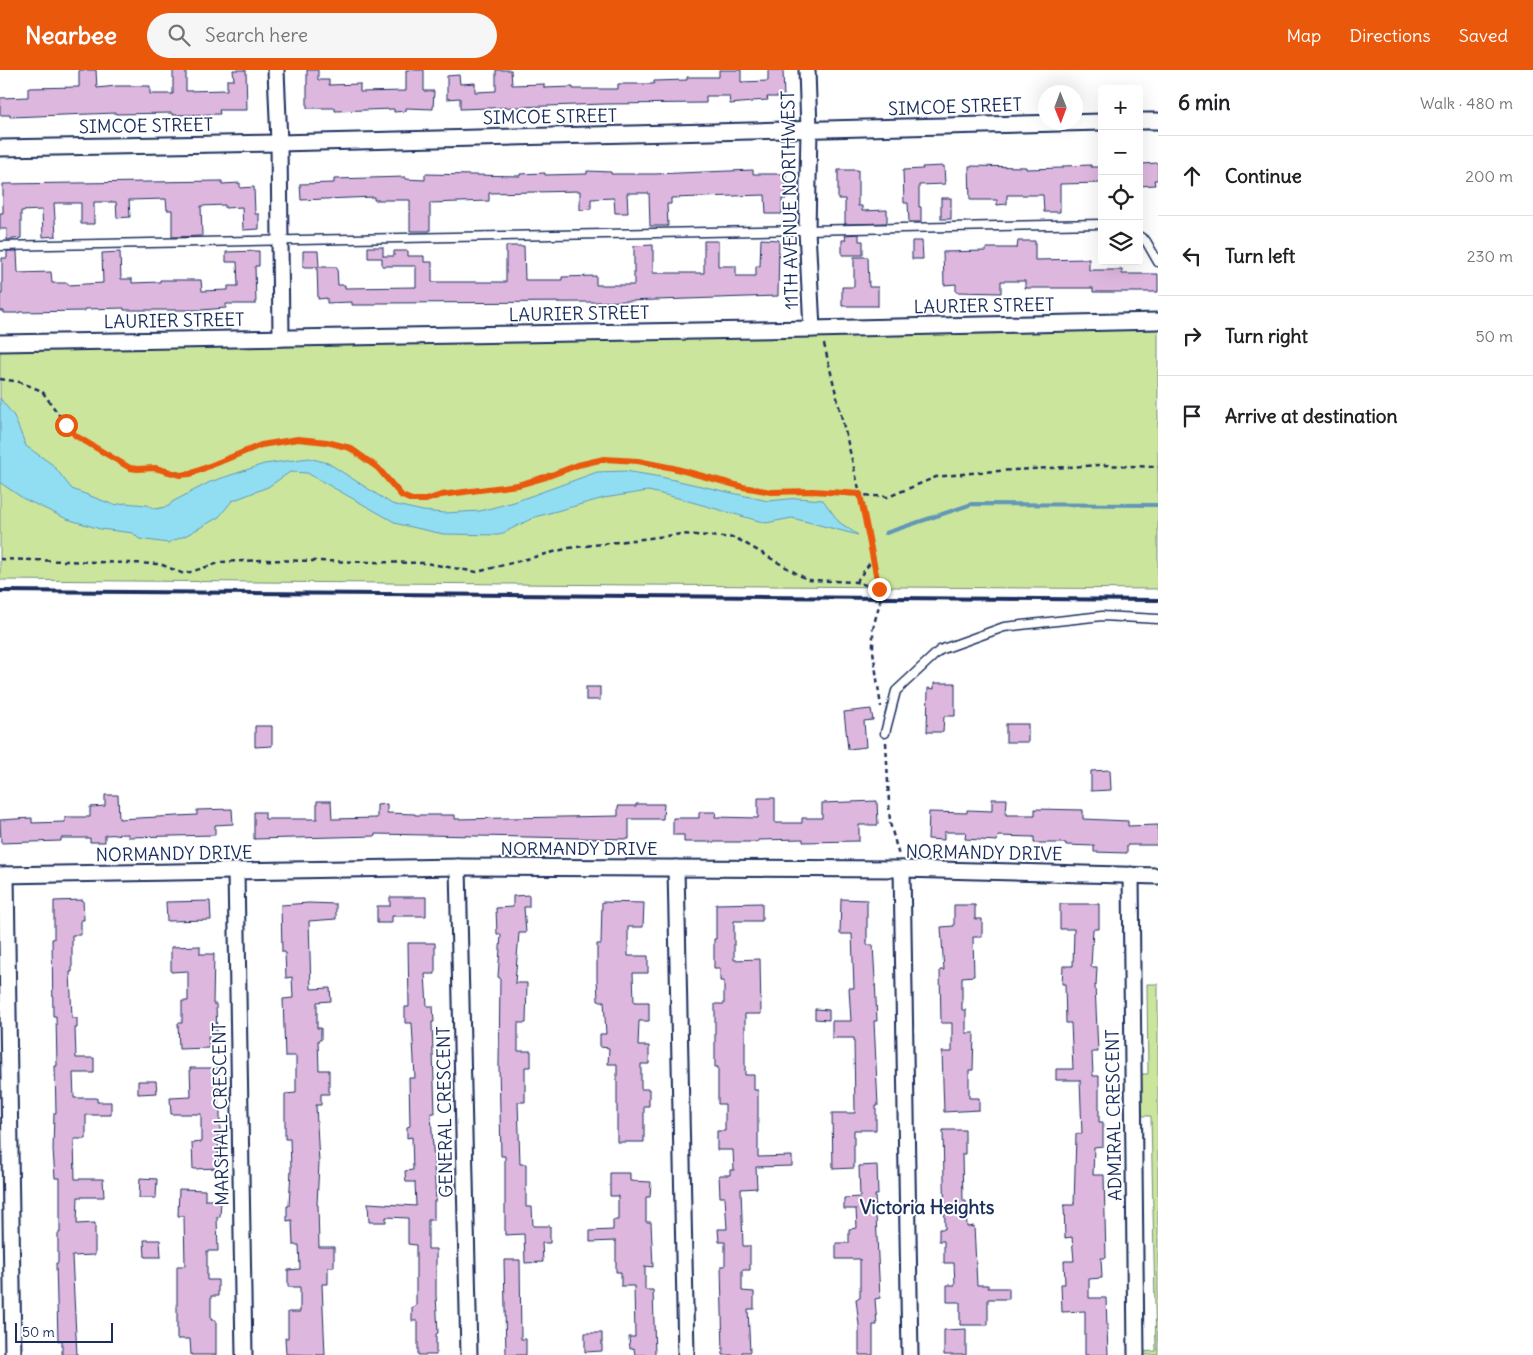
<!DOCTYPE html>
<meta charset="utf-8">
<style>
:root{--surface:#fff;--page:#f6f6f6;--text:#202124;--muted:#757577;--line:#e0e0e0;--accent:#ea580c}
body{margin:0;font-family:Delius,sans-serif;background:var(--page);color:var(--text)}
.controls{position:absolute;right:15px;top:15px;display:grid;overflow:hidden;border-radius:5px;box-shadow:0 5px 20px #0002}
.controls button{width:45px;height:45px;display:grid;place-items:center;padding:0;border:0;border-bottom:1px solid var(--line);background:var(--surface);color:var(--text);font:25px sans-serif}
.compass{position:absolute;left:1038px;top:15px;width:45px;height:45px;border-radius:50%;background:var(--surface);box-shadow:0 5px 20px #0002;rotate:179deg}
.scale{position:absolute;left:15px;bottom:12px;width:98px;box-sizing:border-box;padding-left:5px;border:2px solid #1b2f5e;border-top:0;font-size:14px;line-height:18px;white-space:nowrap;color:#1b2f5e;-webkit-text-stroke:4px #fff;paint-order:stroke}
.stop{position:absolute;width:15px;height:15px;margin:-11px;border:4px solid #ea580c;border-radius:50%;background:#fff}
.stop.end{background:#ea580c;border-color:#fff;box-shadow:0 1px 5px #0008}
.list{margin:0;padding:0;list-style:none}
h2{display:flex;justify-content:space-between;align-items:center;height:65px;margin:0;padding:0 20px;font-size:21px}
h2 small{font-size:16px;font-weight:400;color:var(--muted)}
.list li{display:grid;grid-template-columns:32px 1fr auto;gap:15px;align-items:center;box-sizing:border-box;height:80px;padding:0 20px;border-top:1px solid var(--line)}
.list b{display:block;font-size:19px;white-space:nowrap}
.list em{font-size:16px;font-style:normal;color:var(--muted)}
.icon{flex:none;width:28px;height:28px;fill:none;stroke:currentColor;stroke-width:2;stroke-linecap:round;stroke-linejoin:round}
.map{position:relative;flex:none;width:1158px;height:1285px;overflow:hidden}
header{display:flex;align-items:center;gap:30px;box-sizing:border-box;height:70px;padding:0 25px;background:var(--accent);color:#fff}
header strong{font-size:24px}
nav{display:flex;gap:28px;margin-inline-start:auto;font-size:18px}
.search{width:350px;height:45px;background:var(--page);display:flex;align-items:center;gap:12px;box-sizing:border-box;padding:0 18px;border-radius:28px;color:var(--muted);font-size:19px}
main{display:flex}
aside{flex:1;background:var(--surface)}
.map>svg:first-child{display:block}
.green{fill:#cbe69c;stroke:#738a7d}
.water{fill:#91ddf1;stroke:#6297b6}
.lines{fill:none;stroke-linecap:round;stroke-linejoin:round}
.stream{stroke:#6297b6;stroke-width:4}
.building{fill:#deb7de;stroke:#1b2f5e}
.lane-casing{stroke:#1b2f5e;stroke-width:11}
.street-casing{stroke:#1b2f5e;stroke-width:19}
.path{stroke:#1b2f5e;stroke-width:2.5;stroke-dasharray:5 4;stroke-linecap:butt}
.lane{stroke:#fff;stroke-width:8}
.street{stroke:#fff;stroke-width:15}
.rail{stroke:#1b2f5e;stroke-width:4}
.route{stroke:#ea580c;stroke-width:6}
.labels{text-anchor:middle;stroke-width:4;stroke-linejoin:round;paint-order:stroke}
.street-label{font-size:18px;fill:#1b2f5e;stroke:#fff}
.neighbourhood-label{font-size:19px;font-weight:bold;fill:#1b2f5e;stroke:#fff}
</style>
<header>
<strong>Nearbee</strong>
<div class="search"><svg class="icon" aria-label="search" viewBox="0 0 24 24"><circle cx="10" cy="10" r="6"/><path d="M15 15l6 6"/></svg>Search here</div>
<nav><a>Map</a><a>Directions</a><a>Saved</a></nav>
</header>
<main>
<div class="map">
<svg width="1158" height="1285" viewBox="0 0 1158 1285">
<rect width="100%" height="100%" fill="#fff"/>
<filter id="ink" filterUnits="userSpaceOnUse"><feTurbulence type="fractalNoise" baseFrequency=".02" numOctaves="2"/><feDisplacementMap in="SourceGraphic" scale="10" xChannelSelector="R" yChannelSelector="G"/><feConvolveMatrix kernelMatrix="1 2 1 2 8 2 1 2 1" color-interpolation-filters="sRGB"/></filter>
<g filter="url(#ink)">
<g class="green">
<path d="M1158,258V519L0,510V280L1128,260Z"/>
<path d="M1147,914H1158V1285H1141V1282L1156,1281L1151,1046H1137L1136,1004H1148Z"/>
</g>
<path class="water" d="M0,328L14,346L26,376L53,395L72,419L114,435L125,433L147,435L156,439L169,436L172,432L210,412L264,394L309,388L328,393L392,434L423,441L444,443L480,441L514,432L597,402L625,401L661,407L768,431L798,428L823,430L839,452L858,465L792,448L766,453L674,427L648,421L604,428L535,447L499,465L443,464L398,454L307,403L290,402L268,417L232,431L219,447L187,465L168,473L139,469L133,463L100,459L67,449L24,429L2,414L0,412Z"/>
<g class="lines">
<path class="stream" d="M886,463L972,434L1158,435"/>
</g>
<g class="building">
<path d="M79,0H96L97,18L116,16H150V24H173V0H186V21L227,20V10H234L233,0H246L247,40H219L220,44L172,45V43L116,44V43L10,47V45H0V28L28,27V18L79,17Z"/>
<path d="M307,0H318V10H329V15L360,14V22L406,21V0H424V21H434L433,39L406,38V41L394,42V39L335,41V38H307Z"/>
<path d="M496,0H511L512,15L544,14V18L573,17V19H618V14H654V11L687,10V7H719V0H741V12L768,11V0H783L784,27H767L768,30L752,31V32L730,34L729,26H706V33L605,34L460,39V28L447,29V6L459,5L460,14L475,13V22L496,21Z"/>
<path d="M1158,93V110H1154L1155,115L1139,116V97H1141V94Z"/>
<path d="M1091,95V97H1102V113L1060,114V142H1044L1043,125H1007V134L997,135V130H970L969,96L1026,97V99L1063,98V96Z"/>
<path d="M944,96L945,114L919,115V137H921V152H909L908,133H904L903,100L923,99L922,97Z"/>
<path d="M753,100V104H786V129H782V144H766L765,125L671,128V134H667L668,156H650L649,123H627L628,143H615L614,128L591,129V139L580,140V121L489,123V131L430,133V161H410V130H374V127L301,130L300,114L334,113V109L405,107V109L425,110V104L520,106V104L545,103V105L587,104V101L611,102V104H655Z"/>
<path d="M838,100H858V136H862V141L887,140V153L845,154V129H838Z"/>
<path d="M222,111V114L240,113V118L254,117L255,144H259V159L243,160L242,137L225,138V135L201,136L202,166L172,167V140H167L166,129L129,130L130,147L117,148L116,132H94V154H81V133H54L56,166L43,167L42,140L21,141V168L7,170V159H0V143H3V114Z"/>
<rect x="941" y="128" width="10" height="21"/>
<path d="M859,164V171H863V185H842V170H846L845,165Z"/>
<path d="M761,169L779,170L778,226L596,232L376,233V235H352V232L327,233V228L318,229L317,197H337L338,215H345V218L416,217V196H382V188H368V177H383V186H394V181H408V186H424V192H432V212H506V176H524L525,210H562V207L596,206V215H634V176L653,175V203H704V171H718V196H736V206H756V196H760Z"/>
<path d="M912,171H922L923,189H912Z"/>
<path d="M1018,171H1035V190L1089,189V200H1122V204H1158V222H1093V218H1025V211H1001V223L956,222V214L944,215L943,182L986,181V178H1017Z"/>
<path d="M7,181H17L18,203L51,202L52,213H68V215L103,213L102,183L120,182L121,209H132V213L160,212V210H201L202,221L228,220V216H238L237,192H226V182L259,181V196H255L256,234H226V238L201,240H124V238L85,239V241L19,242V243H4V241H0V224H2V188H7Z"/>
<path d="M303,181H318L319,197H303Z"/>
<path d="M854,187H868L869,217H878V236H842V217H854Z"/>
<path d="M934,613H955V646H944L943,662H927L928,618L934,619Z"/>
<rect x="586" y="617" width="14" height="13"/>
<path d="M871,639L873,650L864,651L866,677L848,679L844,642Z"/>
<rect x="1006" y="654" width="22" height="18"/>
<path d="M255,656H272V676L255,677Z"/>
<path d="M1110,700L1111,720L1091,721V701Z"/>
<path d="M105,725H118L119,749L197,745V740L232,739L233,754L215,755V765L128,767V764L105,765V772H90V768H61V771L1,773L0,750L32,748V753L65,752V747H90V737L105,736Z"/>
<path d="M758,728H775V753H802V748H822V733L877,731L878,755H859V771L803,772V769L758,770V772H684V765H673V748H699V742H716L715,747L758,748Z"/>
<path d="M992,729H1007L1006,745H1035V739L1083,740V749L1128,751V756L1158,755V775H1127V783L1094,782V776L1066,775V773H1034V767L998,766L997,771L965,769L966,762H944V770L928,769L929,742L967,743V740L992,741Z"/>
<path d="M317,731H331L332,749L377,748V735L387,734V743L415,744V745H455V749L618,746V736H636V734H664L663,749H629V769L375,764V766L254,769V742H265V749H317Z"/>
<path d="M529,825V837H524L526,863H519L515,913H527L526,953H518V981H531V997H525V1032H518L520,1094H526V1137H532L533,1156H550V1173H542L543,1192L525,1193L524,1164L505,1165V1086H501L499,996L500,908L498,907L501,864H497L496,838L513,837V826Z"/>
<path d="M390,827H426V846H392V853H377V836H390Z"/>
<path d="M841,829L867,830V875H873L875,909L877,951H874L878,1036H876V1060H854V1098L833,1099L832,1043H855L854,968H832V951H851L849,918H854L852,864H840Z"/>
<path d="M83,830L84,850H81V865H72V902H70L72,948H77V958H75L76,988H94V1003H73L74,1028H97V1032H111V1045H86V1069H74L75,1109H103L104,1127H78L77,1154L95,1153V1185L72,1186L77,1285H62V1270L58,1271L57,1231L56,1193H58V1163H60V1108H55L53,1080L54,1043H56L55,996H57L56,946H53L52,869H54V831Z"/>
<path d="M210,831L211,850L167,851L166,832Z"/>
<path d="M602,832L644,833L643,857H628V886H648V903H633L634,932H649V951H639L638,976H649V994H641V1019H649V1036H644V1072H617V994H608L609,978L600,977V964H606L604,931H598L597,908V874H601Z"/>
<path d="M309,833L336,834V849L309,851L311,919L330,918L331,931L317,932V958H321V970H318L319,1000H329V1024H321V1035H316L319,1093L317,1135H318L319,1177H334V1197H328V1214H322L325,1285L286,1284L285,1268H288V1242H300V1217H288V1200L300,1199L299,1175H293L292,1150L287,1151V1136H289L291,1099L290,1069H285V1024L296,1023V986H285L283,929L293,928L292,907L286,908L285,882H282L281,835Z"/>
<path d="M762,833V851H734V890L760,889L761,944H745V1005H754V1020H758V1087L792,1086V1096L756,1097L757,1118L741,1119L743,1176H750V1200H742V1221L754,1222V1239H748L750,1282H742V1285H723L721,1196H725V1172H719L718,1159H727L725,1127H720L719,1105H730V1100H734L733,1080H717V1061H725V1034H718V997H715V934H724V911H720V898H714V869H716V834Z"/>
<path d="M1060,834H1099V859H1093L1091,897H1097L1096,916L1095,915L1098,982H1092L1093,1006H1099V1052H1103V1076L1094,1077L1093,1105H1104L1106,1188H1101L1102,1208L1089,1209V1228H1106L1108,1285H1085V1241L1062,1242L1061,1214H1065L1064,1191H1074L1072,1167L1065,1168L1064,1135H1074L1076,1064H1082L1080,1010H1056V999H1073L1071,953H1066L1065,914H1062L1063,896H1073L1074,859H1060Z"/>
<path d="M954,835H975V849H982V867H973L974,906L962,907V940H966V963H974L973,1000H969V1028H979V1040L944,1042L942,982H952V953H941L940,900H944L941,857L954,856Z"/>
<path d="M408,873H435V904H425L427,936H433L434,952H432L435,1043H431L436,1131H434V1150H428V1179H436V1225L438,1263L436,1264V1285H418V1251H412V1237L416,1236V1175L408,1174V1148L386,1147V1152H369L368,1133L416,1136L415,1112H406L405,1101L413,1100L412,1067L407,1068V1057L410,1056L409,1008H415L412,953H405V937H409Z"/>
<path d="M200,876V884H214L213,934H216L217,966H208L209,978L179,979L178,953H182V931H188V901L171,902V877Z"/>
<path d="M815,939L829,940V950L815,949Z"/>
<path d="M190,998H219L218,1039H220V1065H218L219,1098L193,1099L192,1073L201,1072V1044H171L170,1028L191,1027Z"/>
<path d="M138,1011H156L157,1023L138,1024Z"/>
<path d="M943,1060H965V1084H962L963,1131H966L967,1157L974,1156L977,1215H988V1218H1009V1229H988V1255H960V1232H947V1215H955L954,1193H944V1171H939V1159H945Z"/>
<path d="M877,1095L878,1125H875L880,1228L875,1229L877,1255H873V1285H859V1255L856,1229L860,1228V1189H836V1173H849V1159L857,1158L856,1139H844V1128L860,1127L859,1096Z"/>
<path d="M610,1103H630V1111L651,1112L650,1127H646V1152H651L653,1197L645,1196V1220H653L655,1285H635L634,1278L630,1279L629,1267H635L634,1216H621V1202H616V1171L590,1172V1161L613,1160V1150H618V1126H610Z"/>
<path d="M140,1108L157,1109L156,1128H139Z"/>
<path d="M179,1119L205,1120V1130H221L220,1147H217L218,1181H207V1210H218V1226H211V1250H216V1285H191L190,1269H177V1196H185L184,1146H178Z"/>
<path d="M144,1170H160L161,1187H145Z"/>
<path d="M504,1190H520L521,1269H526V1285H506Z"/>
<path d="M966,1259V1285H944V1260Z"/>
<path d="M585,1263H602V1281L585,1282Z"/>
</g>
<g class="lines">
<g class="lane-casing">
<g id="lane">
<path d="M1139,166L1146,171L1158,192"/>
<path d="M0,176L1102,154"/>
<path d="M885,663L896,621L940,580L1004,557L1102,546L1158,549"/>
</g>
</g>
<g class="street-casing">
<g id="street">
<path d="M276,0L279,73L281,268"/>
<path d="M807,0L809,60L807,160L812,259"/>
<path d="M1139,51H1158"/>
<path d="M0,78L279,73L1102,52"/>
<path d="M0,273L812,259L1158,251"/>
<path d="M458,797L469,1285"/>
<path d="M676,798L686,1285"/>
<path d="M902,799L910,1285"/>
<path d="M236,802L244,1285"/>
<path d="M0,805L458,797L902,799L1158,806"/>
<path d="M6,805L13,1285"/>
<path d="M1131,805L1136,1285"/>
</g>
</g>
<g class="path">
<path d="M824,274L860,423L881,528L873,558V581L881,637"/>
<path d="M0,309L20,312L42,321L66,355L76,366L130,398C138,399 145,398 154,398C167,399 177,405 190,404L261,375L298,369L327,372L350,377L378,398L402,426L411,430H426L441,425L518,415L578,395L604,389L638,391L673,398L743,417L771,422L813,421L888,427L936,407L981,402L1101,395L1158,397"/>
<path d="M0,489L160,494L184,504L222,492L262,490L425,493L477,502L569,478L682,464L736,468L808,510L856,512L879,519"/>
<path d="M856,512L873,489"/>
<path d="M886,672L890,753L899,786"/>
</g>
<use href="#lane" class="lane"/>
<use href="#street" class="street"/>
<path class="rail" d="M0,521L1158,530"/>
</g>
</g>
<g class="lines" filter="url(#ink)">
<path class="route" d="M66,355L76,366L130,398L137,399L155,398L180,405L190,404L261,375L298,369L327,372L350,378L378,398L402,426L412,430H426L441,425L518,415L546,407L578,395L604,389L638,391L673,398L743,417L771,422L813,421L860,424L879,519"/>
</g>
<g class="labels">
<g class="street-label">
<text transform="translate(955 37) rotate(-2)" y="6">SIMCOE STREET</text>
<text transform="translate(550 47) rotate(-1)" y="6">SIMCOE STREET</text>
<text transform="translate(146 56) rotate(-1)" y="6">SIMCOE STREET</text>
<text transform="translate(790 130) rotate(-91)" y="6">11TH AVENUE NORTHWEST</text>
<text transform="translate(984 236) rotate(-1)" y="6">LAURIER STREET</text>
<text transform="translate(579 244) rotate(-1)" y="6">LAURIER STREET</text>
<text transform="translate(174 251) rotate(-1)" y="6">LAURIER STREET</text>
<text x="579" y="785">NORMANDY DRIVE</text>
<text transform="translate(984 783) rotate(1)" y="6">NORMANDY DRIVE</text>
<text transform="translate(174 784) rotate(-1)" y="6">NORMANDY DRIVE</text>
<text transform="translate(445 1042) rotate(-91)" y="6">GENERAL CRESCENT</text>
<text transform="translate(221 1044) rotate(-91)" y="6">MARSHALL CRESCENT</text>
<text transform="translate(1114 1045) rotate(-91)" y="6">ADMIRAL CRESCENT</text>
</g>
<g class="neighbourhood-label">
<text x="927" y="1144">Victoria Heights</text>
</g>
</g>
</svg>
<div class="controls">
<button>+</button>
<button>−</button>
<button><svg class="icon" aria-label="locate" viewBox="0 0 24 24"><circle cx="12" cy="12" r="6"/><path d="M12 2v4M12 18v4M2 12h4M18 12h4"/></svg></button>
<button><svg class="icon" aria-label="layers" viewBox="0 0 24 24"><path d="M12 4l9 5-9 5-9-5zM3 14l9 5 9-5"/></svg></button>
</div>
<svg class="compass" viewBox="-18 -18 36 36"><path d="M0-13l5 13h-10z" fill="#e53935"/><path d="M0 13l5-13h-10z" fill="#757577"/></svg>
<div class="scale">50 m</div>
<div class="stop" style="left:66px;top:355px"></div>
<div class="stop end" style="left:879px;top:519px"></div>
</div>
<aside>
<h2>6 min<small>Walk · 480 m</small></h2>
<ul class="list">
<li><svg class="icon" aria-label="ahead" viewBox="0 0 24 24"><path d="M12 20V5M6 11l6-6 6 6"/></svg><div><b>Continue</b></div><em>200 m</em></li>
<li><svg class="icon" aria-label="left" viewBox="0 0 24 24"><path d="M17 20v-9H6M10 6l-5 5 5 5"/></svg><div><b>Turn left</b></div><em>230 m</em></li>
<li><svg class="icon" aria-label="right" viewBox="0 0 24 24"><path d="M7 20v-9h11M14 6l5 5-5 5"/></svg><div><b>Turn right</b></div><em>50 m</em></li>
<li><svg class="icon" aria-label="arrive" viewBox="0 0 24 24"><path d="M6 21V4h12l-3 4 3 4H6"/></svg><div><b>Arrive at destination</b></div></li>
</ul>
</aside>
</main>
